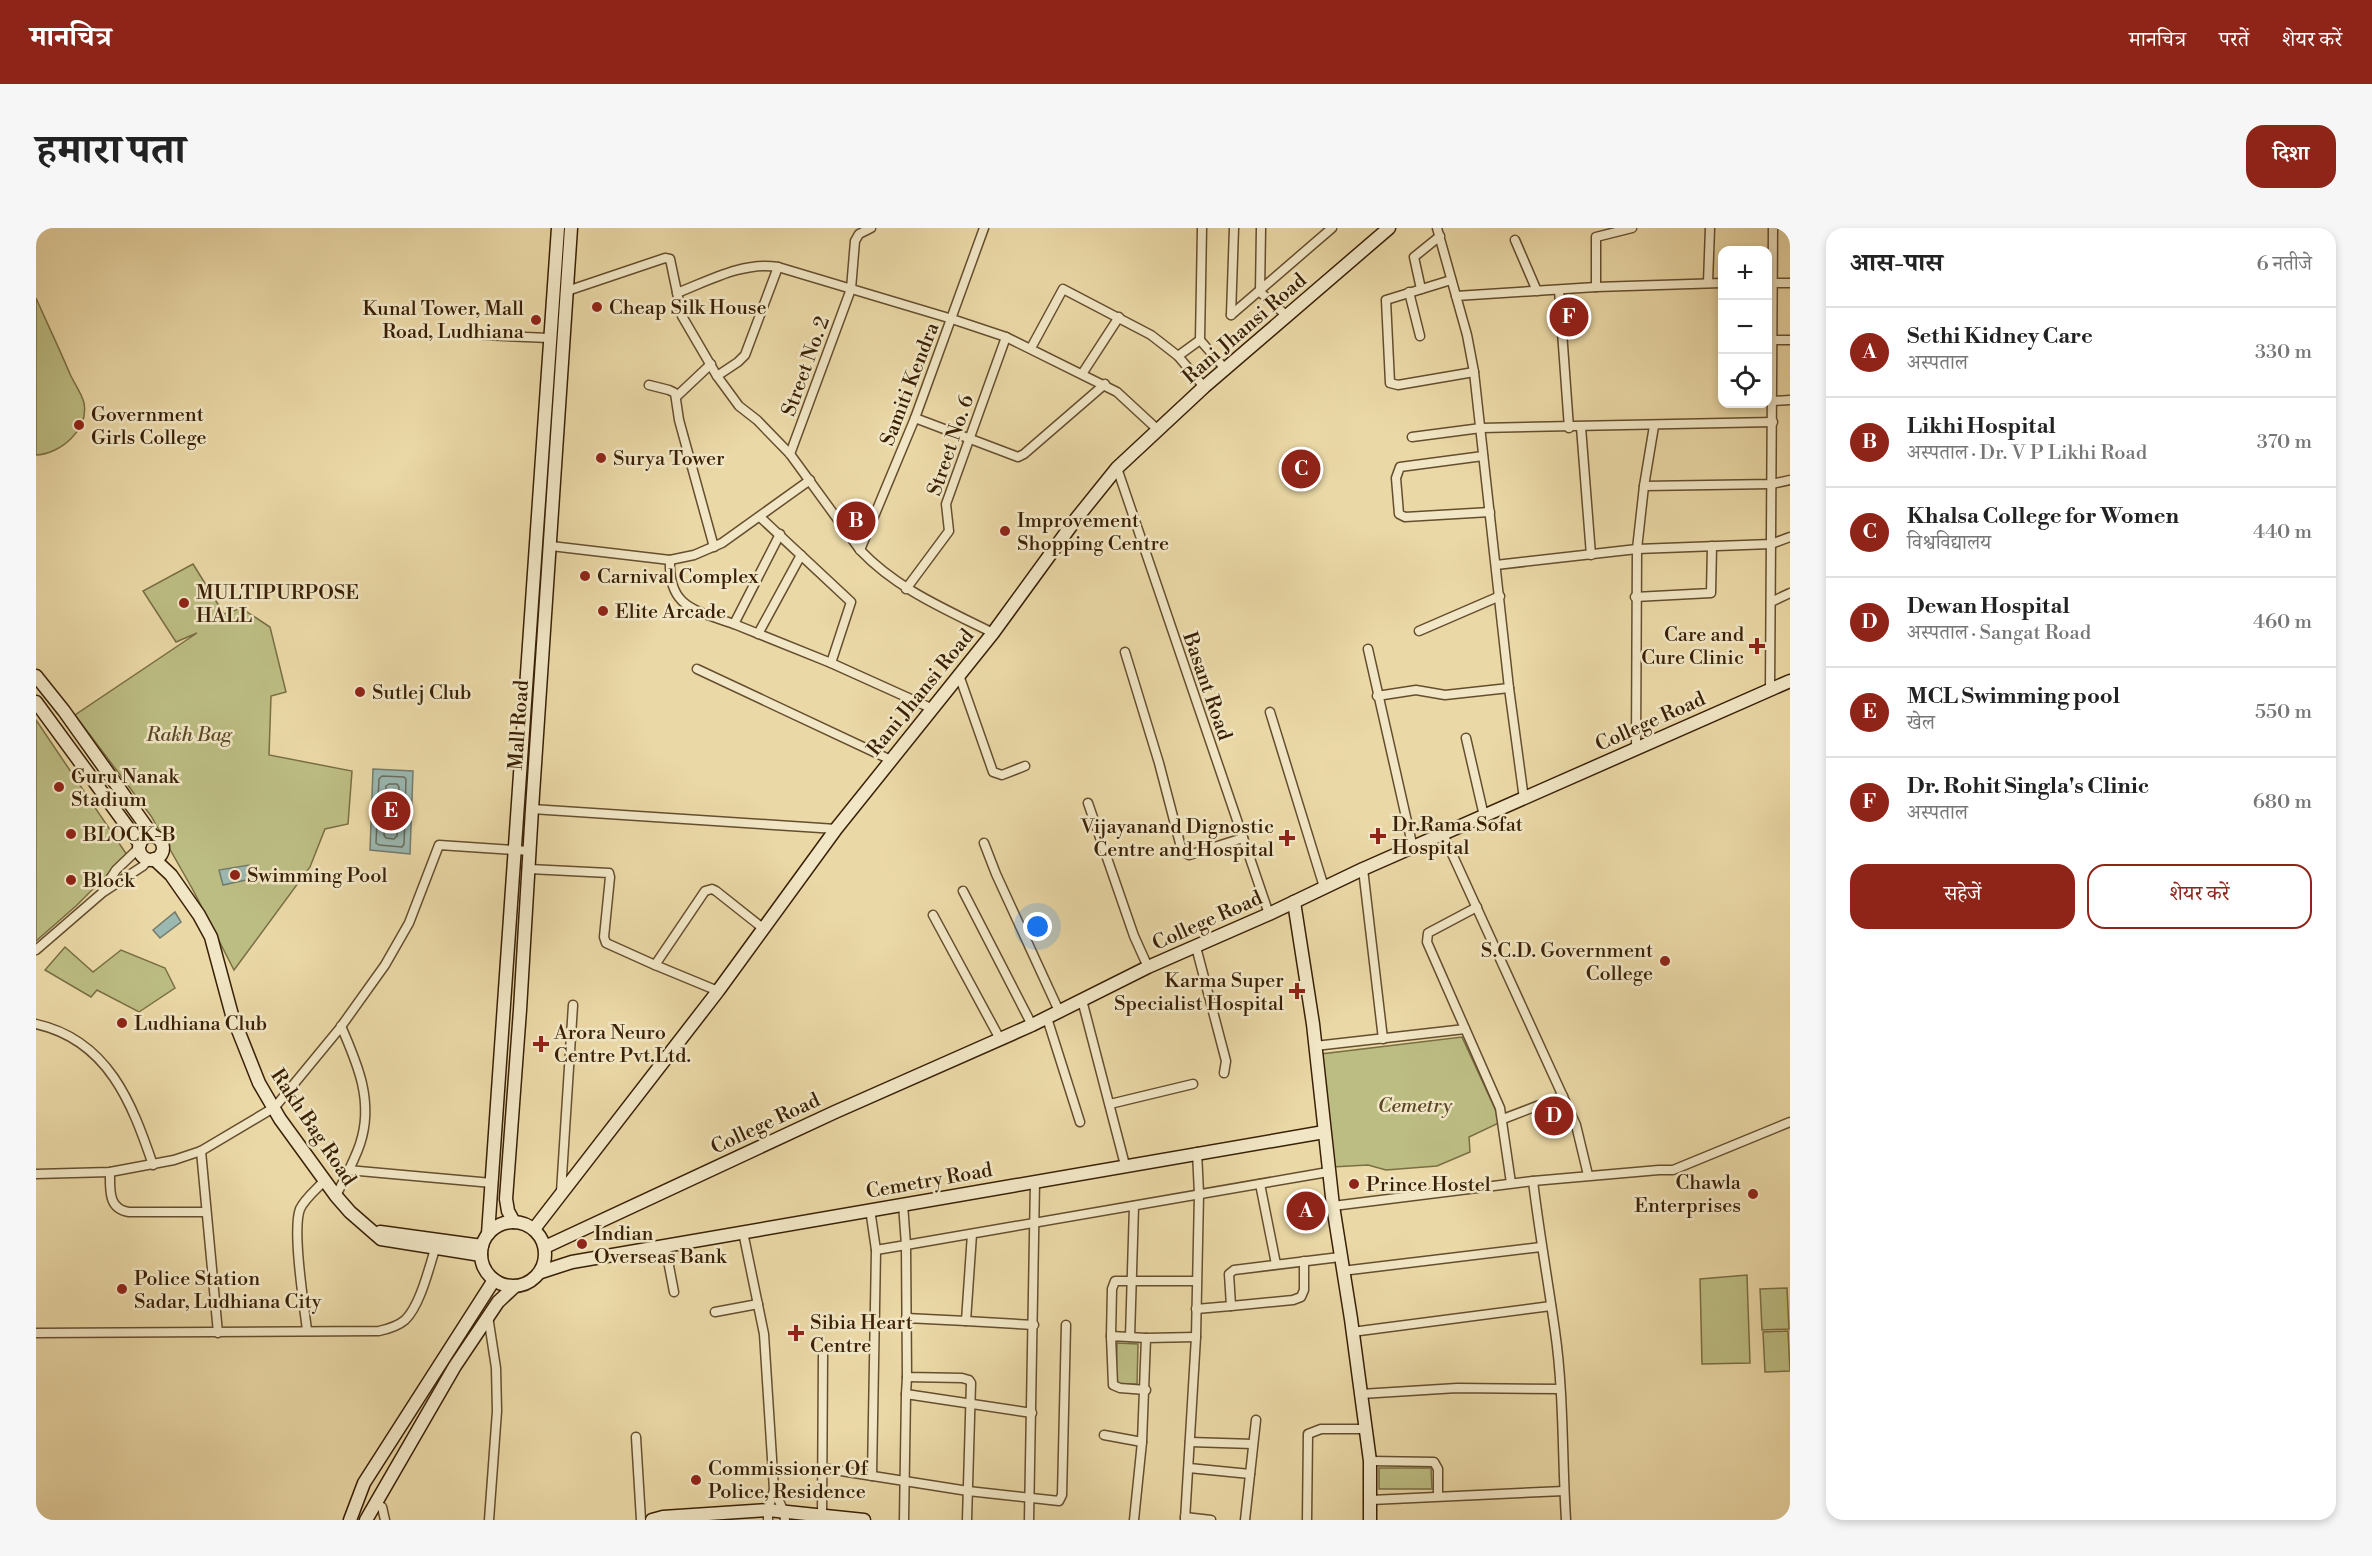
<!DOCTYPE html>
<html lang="hi">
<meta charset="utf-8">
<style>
:root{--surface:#fff;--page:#f6f6f6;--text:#222;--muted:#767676;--line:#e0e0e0;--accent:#8f2418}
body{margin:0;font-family:"Libre Bodoni","Noto Serif Devanagari",serif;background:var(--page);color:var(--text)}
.controls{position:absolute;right:18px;top:18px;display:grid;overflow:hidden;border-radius:12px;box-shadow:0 3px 9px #0003}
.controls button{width:54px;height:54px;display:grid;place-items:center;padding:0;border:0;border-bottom:2px solid var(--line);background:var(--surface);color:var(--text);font:30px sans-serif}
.you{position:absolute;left:1002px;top:699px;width:21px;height:21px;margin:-15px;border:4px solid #fff;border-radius:50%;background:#1a73e8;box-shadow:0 0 0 9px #1a73e833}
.badge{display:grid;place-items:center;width:39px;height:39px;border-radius:50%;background:var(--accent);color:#fff;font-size:20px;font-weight:700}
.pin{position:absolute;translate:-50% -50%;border:3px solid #fff;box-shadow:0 2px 6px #0006}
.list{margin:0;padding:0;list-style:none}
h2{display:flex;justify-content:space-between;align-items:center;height:78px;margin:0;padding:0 24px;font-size:26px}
h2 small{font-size:20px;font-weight:400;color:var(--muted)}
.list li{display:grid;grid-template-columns:39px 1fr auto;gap:18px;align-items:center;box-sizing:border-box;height:90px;padding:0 24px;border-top:2px solid var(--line)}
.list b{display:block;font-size:22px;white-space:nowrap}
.list p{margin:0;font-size:20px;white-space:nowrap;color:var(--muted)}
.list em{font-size:20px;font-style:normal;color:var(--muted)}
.actions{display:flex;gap:12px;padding:18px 24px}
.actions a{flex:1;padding:14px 0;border:2px solid var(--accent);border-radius:18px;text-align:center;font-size:21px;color:var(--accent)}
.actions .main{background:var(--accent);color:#fff}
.icon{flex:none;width:33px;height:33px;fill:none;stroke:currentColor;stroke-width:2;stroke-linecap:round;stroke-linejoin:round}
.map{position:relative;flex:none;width:1754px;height:1292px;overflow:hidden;border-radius:18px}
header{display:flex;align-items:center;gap:36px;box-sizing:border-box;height:84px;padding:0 30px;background:var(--accent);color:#fff}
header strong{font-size:28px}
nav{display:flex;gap:33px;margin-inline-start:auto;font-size:21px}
.intro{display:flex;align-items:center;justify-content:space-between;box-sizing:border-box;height:144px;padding:0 36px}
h1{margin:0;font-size:42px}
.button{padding:15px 27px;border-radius:18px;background:var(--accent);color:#fff;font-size:21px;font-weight:700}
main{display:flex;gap:36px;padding:0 36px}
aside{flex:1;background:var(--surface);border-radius:18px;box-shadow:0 3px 9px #0003}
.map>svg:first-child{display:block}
.green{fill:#bcbd83;stroke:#7a6e44;stroke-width:1.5}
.water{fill:#9bb8b1;stroke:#747b6d;stroke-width:1.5}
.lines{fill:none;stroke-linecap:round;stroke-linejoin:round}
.shore{stroke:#6a6c5c;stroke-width:1.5}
.street-casing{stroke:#654e2e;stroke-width:11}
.secondary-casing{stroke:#392006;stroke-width:15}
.street{stroke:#f1e6c5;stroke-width:8}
.secondary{stroke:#f1e6c5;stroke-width:12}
.poi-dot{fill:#8f2418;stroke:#f1e6c5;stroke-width:2}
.labels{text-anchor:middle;stroke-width:5;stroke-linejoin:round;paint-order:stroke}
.poi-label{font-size:20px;fill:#392006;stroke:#f1e6c5;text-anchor:start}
.street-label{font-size:20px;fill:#392006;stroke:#f1e6c5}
.park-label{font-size:20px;font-style:italic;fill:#5a4725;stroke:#f1e6c5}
</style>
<header>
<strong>मानचित्र</strong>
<nav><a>मानचित्र</a><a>परतें</a><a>शेयर करें</a></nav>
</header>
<div class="intro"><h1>हमारा पता</h1><a class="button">दिशा</a></div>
<main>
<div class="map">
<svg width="1754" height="1292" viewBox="0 0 1754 1292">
<rect width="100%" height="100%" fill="#ead8a6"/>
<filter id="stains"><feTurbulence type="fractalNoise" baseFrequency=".00333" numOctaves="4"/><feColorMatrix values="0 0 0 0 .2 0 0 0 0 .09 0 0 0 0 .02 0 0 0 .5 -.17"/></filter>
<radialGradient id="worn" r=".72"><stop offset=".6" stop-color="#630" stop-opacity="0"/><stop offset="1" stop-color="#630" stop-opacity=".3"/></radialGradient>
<g class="green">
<path d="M0,70C11,95 23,120 34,146C38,155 46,166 48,175C53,202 24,226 0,227Z"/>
<path d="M157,336L188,386L205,380L234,399L250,464L235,468L233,527L316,543L312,596L289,601L274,639L198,742L157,662L115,588L39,487L161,405L140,414L107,363Z"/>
<path d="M0,492L91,627L40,678L0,713Z"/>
<path d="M29,719L57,744L85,722L129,740L139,760L103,784L61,762L55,769L9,742Z"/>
<path d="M1426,809L1465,894L1433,909L1434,924L1401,938L1350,942L1332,937L1296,939L1285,826Z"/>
<path d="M1711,1047L1714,1135L1666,1136L1664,1051Z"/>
<path d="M1751,1060L1753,1101L1726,1102L1724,1061Z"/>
<path d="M1752,1103L1754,1143L1729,1144L1727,1104Z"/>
<path d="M1081,1115L1102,1116L1101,1156H1080Z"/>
<path d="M1343,1240H1395L1396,1261H1343Z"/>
</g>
<g class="water">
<path d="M337,541L377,543L374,626L334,622Z"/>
<path d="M213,637L215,651L187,657L183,642Z"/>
<path d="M139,684L145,694L124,710L117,702Z"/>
</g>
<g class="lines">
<g class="shore">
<path d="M346,548L368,549L370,551L368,616L366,619L343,617L340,615L343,551Z"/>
<path d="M353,556H361L363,559L361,608L358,611L350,610L348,607L350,558Z"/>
</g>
<g class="street-casing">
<g id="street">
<path d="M1166,0L1164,112L1190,142"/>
<path d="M1225,0L1224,64L1251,88"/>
<path d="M1401,0L1431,107L1438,144L1473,460L1488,571"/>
<path d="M1479,12L1501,63"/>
<path d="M1415,52L1350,72L1354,155L1362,157L1438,144"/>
<path d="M1672,55L1674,0"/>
<path d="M1732,55H1754"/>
<path d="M1560,59V9L1596,0"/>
<path d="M1385,61L1378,29L1404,8"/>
<path d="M1523,62L1533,200"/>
<path d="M531,63L629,30L634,31L646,88L681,148L703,178L721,192L754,226L824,322C861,361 909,381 957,405"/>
<path d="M1373,64L1384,108"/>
<path d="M641,65C672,53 708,33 742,39L916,91L970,109L1081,164L1121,201"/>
<path d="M1420,68L1560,59L1686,55"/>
<path d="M1195,87L1296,0"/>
<path d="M1195,87L1198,0"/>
<path d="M447,107L513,110"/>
<path d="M1164,112L1142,128L1168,159"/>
<path d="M1737,112H1754"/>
<path d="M995,120L1027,61L1115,107L1142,128"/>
<path d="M1046,146L1083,89"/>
<path d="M681,148L702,134L709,127L742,39"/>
<path d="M613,157L633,162L639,165L643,192L678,319"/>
<path d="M640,169L675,136"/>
<path d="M1737,173L1754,172"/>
<path d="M879,190L982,229L988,226L1069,156"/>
<path d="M1545,199L1555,327"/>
<path d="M1376,209L1445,200L1737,194"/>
<path d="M754,226L815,61L819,13L823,6L835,0"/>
<path d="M1447,228L1364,239L1360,250L1363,286L1369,289L1454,284"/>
<path d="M1081,240L1233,686"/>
<path d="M1608,258L1736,256L1754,252"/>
<path d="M724,289L815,374L795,435L897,481"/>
<path d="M744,306L698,396L795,435"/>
<path d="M515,318L634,332L658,327L686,315L774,252"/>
<path d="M824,322L879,190L948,0"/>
<path d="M634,332C632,380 659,382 698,396"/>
<path d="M1460,337L1601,321L1735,316L1754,309"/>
<path d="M870,361L913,303L910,276L970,109"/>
<path d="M1599,369L1675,365L1676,318"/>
<path d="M1735,374L1754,365"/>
<path d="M1383,403L1464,368"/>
<path d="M722,406L765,327"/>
<path d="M1332,421L1377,620"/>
<path d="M1089,424L1123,535L1146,623L1153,627L1207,610"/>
<path d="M661,441L855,532"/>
<path d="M923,447L957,544L966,547L989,538"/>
<path d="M1734,462L1737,0"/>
<path d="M1341,468L1380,462L1409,467L1473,460"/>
<path d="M1234,484L1288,659"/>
<path d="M1430,510L1448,588"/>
<path d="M1600,520L1601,321L1608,258L1618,198"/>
<path d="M1052,575L1098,708L1112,739"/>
<path d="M496,581L800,601"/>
<path d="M1407,606L1540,897L1552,947"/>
<path d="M948,615L960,646L1023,783"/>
<path d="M493,641L573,645L574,649L568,709L570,715L619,737"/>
<path d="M1327,641L1347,811"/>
<path d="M67,662L80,642L103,620"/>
<path d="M927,663L996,797"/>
<path d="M1441,679L1392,705L1391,714L1464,880L1475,955"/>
<path d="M897,687L964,811"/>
<path d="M1160,719L1190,833L1188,845"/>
<path d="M0,722L66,665L107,638L113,631"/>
<path d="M682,763L619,737L669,663L676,661L680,663L728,701"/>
<path d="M1046,772L1089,937"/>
<path d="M1011,790L1044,894"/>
<path d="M0,796C72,812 96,875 117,937"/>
<path d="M1279,818L1429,801"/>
<path d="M1074,876L1157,856"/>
<path d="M1467,891L1527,868"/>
<path d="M165,923L182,1105"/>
<path d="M312,942L456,955"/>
<path d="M74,944C74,962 72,981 93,984H170"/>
<path d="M0,946L74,944L138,932L165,923L239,879L304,800L349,737L373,695L403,617L494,623"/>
<path d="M1497,953C1503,1003 1512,1053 1519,1103C1528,1165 1526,1229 1530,1292"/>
<path d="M1224,956L1240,1036"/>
<path d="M525,964L537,777"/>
<path d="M300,968C308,951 318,934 324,916C338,874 322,837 305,798"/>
<path d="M1297,978L1497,953L1623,942H1637L1754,894"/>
<path d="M834,981L840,1022"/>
<path d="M707,1004L728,1106L738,1262L732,1282V1292"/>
<path d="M629,1017L638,1064"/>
<path d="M1306,1043L1505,1019"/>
<path d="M1195,1078L1257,1072L1265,1069L1268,1062V1033"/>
<path d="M1160,1081L1195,1078L1193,1046L1198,1042L1304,1029"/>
<path d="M679,1084L722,1076"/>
<path d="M452,1088L460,1140L461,1183L453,1292"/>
<path d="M870,1090L930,1093L936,1006"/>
<path d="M930,1093L998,1097"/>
<path d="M271,1102C268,1077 256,1002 264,981C269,970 281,961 289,952"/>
<path d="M1316,1104L1515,1078"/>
<path d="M0,1105L343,1103C352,1101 362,1098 369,1092C384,1078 393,1040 399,1021"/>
<path d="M1075,1108L1076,1061L1079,1053H1160"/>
<path d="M1094,1109L1098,978"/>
<path d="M871,1149L870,1166L996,1185"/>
<path d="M1110,1162L1084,1160L1077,1157L1075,1108L1110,1110"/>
<path d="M1325,1166L1421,1160L1524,1161"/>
<path d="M1068,1207L1106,1214"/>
<path d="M600,1209L605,1292"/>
<path d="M1154,1214L1217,1216"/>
<path d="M1334,1233L1398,1234L1402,1241V1268"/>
<path d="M786,1240L932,1263L1023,1273L1026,1267L1030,1097"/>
<path d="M1153,1240L1214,1246"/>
<path d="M836,1248L840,1022L870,1017L867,976"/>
<path d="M738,1262L748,1284L749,1292"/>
<path d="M1335,1272L1528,1263"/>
<path d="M339,1276L346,1279L349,1292"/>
<path d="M786,1288L787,1127"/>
<path d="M1149,1289L1175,1292"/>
<path d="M868,1292L870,1166"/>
<path d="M931,1292L935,1155L933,1152L926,1150L871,1149L870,1017L1292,944"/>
<path d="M993,1292L999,953"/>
<path d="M1098,1292L1106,1214L1110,1110L1160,1109"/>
<path d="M1149,1292L1160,1109L1163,966L1161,924"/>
<path d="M1209,1292L1220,1192"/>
<path d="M1271,1292L1272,1206L1285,1201H1330"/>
</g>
</g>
<g class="secondary-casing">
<g id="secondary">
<path d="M0,448L28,483L117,608"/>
<path d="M0,474L104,616"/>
<circle cx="115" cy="620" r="12"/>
<path d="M118,631L135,647L163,687L175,709L196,787L223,855L244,891L300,968L314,984L345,1011L445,1027"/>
<path d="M1258,674L1277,796L1297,978L1315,1091L1334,1233V1292"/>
<circle cx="477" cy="1026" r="32"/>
<path d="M478,994L472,983L470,971L484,782L496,581L535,0"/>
<path d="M498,1001L682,763L800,601L957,405L1040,291L1081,240L1168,159L1353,0"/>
<path d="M344,1004L446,1018"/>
<path d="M452,1006L522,0"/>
<path d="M509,1019L799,884L996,797L1112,739L1233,686L1327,641L1754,453"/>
<path d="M505,1044L536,1034L1288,904"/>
<path d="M314,1292L328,1255L458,1052"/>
<path d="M330,1292L419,1138L462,1074L478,1059"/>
<path d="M616,1292L627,1289L732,1282L828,1292"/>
</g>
</g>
<use href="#street" class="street"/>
<use href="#secondary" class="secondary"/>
</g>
<g class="poi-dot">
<circle cx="561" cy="79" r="6"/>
<circle cx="500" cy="92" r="6"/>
<circle cx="43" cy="197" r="6"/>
<circle cx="565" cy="230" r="6"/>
<circle cx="969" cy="303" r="6"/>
<circle cx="549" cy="348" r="6"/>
<circle cx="148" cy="375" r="6"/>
<circle cx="567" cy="383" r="6"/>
<path d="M1718 409h6v6h6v6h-6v6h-6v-6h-6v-6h6z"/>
<circle cx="324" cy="464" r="6"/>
<circle cx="23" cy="559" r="6"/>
<circle cx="35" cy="606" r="6"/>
<path d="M1339 599h6v6h6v6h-6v6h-6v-6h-6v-6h6z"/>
<path d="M1248 601h6v6h6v6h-6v6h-6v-6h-6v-6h6z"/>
<circle cx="199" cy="647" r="6"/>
<circle cx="35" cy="652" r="6"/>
<circle cx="1629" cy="733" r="6"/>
<path d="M1258 754h6v6h6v6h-6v6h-6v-6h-6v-6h6z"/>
<circle cx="86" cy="795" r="6"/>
<path d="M502 807h6v6h6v6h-6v6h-6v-6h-6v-6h6z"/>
<circle cx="1318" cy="956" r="6"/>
<circle cx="1717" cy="966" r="6"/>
<circle cx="546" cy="1016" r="6"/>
<circle cx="86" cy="1061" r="6"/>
<path d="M757 1096h6v6h6v6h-6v6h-6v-6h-6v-6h6z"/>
<circle cx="660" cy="1252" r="6"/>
</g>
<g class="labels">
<g class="poi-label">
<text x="573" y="86">Cheap Silk House</text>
<text x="488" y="87" text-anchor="end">Kunal Tower, Mall<tspan x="488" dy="23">Road, Ludhiana</tspan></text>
<text x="55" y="193">Government<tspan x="55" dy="23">Girls College</tspan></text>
<text x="577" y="237">Surya Tower</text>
<text x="981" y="299">Improvement<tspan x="981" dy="23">Shopping Centre</tspan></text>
<text x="561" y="355">Carnival Complex</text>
<text x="160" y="371">MULTIPURPOSE<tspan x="160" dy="23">HALL</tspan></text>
<text x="579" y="390">Elite Arcade</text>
<text x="1708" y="413" text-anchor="end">Care and<tspan x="1708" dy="23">Cure Clinic</tspan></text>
<text x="336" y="471">Sutlej Club</text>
<text x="35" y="555">Guru Nanak<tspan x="35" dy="23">Stadium</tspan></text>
<text x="1356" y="603">Dr.Rama Sofat<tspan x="1356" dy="23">Hospital</tspan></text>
<text x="1238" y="605" text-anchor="end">Vijayanand Dignostic<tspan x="1238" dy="23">Centre and Hospital</tspan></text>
<text x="47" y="613">BLOCK-B</text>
<text x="211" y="654">Swimming Pool</text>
<text x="47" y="659">Block</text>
<text x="1617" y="729" text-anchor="end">S.C.D. Government<tspan x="1617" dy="23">College</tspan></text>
<text x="1248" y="759" text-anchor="end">Karma Super<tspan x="1248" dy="23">Specialist Hospital</tspan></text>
<text x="98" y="802">Ludhiana Club</text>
<text x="518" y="811">Arora Neuro<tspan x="518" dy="23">Centre Pvt.Ltd.</tspan></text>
<text x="1705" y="961" text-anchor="end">Chawla<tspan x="1705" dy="23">Enterprises</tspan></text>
<text x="1330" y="963">Prince Hostel</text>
<text x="558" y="1012">Indian<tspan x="558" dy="23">Overseas Bank</tspan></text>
<text x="98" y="1057">Police Station<tspan x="98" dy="23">Sadar, Ludhiana City</tspan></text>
<text x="774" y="1101">Sibia Heart<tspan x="774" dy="23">Centre</tspan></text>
<text x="672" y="1247">Commissioner Of<tspan x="672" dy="23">Police, Residence</tspan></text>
</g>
<g class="street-label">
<text transform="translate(1208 100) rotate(-41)" y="7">Rani Jhansi Road</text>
<text transform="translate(769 138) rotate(-70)" y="7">Street No. 2</text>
<text transform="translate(873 156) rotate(-69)" y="7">Samiti Kendra</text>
<text transform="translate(914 217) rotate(-71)" y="7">Street No. 6</text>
<text transform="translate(1172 458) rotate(71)" y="7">Basant Road</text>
<text transform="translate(884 464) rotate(-51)" y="7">Rani Jhansi Road</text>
<text transform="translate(1614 493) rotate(-24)" y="7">College Road</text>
<text transform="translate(482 497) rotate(-86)" y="7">Mall Road</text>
<text transform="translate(1171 692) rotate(-24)" y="7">College Road</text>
<text transform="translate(729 895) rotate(-25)" y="7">College Road</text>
<text transform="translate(278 899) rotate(56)" y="7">Rakh Bag Road</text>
<text transform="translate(893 952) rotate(-10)" y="7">Cemetry Road</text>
</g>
<g class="park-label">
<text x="153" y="513">Rakh Bag</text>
<text x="1379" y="884">Cemetry</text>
</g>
</g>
<rect width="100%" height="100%" filter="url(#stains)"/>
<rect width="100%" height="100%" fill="url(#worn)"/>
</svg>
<div class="controls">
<button>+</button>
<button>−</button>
<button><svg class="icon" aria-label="locate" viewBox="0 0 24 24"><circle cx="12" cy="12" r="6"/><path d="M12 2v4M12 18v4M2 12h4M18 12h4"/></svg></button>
</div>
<div class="you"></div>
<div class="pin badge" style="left:1270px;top:983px">A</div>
<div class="pin badge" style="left:820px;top:293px">B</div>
<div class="pin badge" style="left:1265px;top:241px">C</div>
<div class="pin badge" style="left:1518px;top:888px">D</div>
<div class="pin badge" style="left:355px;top:583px">E</div>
<div class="pin badge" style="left:1533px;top:89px">F</div>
</div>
<aside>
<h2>आस-पास<small>6 नतीजे</small></h2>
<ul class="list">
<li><span class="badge">A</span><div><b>Sethi Kidney Care</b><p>अस्पताल</p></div><em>330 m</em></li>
<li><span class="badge">B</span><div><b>Likhi Hospital</b><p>अस्पताल · Dr. V P Likhi Road</p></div><em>370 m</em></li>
<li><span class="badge">C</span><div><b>Khalsa College for Women</b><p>विश्वविद्यालय</p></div><em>440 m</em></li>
<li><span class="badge">D</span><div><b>Dewan Hospital</b><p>अस्पताल · Sangat Road</p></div><em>460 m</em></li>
<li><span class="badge">E</span><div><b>MCL Swimming pool</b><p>खेल</p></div><em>550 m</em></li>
<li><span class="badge">F</span><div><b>Dr. Rohit Singla's Clinic</b><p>अस्पताल</p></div><em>680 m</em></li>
</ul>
<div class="actions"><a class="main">सहेजें</a><a>शेयर करें</a></div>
</aside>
</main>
